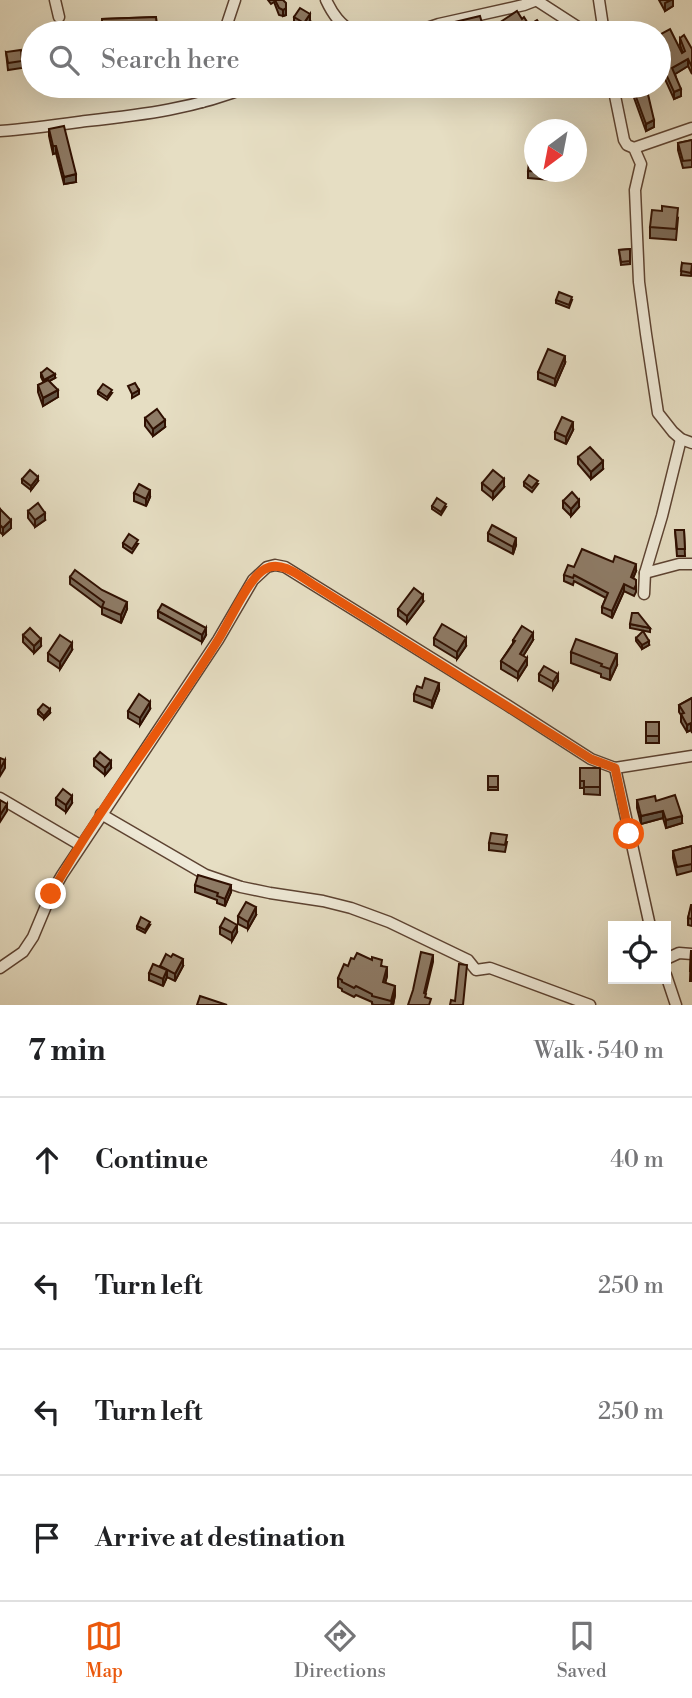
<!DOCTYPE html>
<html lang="en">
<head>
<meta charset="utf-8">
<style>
	body { margin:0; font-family:"Libre Bodoni",serif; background:#f2f2f2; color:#202124 }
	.controls { position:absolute; right:21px; bottom:21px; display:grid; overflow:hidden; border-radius:0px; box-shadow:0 7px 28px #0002 }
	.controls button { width:63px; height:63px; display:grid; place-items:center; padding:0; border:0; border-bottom:2px solid #e0e0e0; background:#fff; color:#202124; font:35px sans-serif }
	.compass { position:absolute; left:524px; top:119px; width:63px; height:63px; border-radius:50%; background:#fff; box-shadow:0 7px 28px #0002; rotate:212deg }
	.stop { position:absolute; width:21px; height:21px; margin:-16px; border:5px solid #ea580c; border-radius:50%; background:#fff }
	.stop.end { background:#ea580c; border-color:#fff; box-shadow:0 2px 7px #0008 }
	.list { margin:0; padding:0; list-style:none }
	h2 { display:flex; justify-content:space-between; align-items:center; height:91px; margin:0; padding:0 28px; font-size:30px }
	h2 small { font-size:23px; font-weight:400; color:#757577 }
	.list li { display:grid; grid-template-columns:46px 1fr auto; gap:21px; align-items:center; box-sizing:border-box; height:126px; padding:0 28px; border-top:2px solid #e0e0e0 }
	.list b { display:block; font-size:26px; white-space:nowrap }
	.list em { font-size:23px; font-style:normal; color:#757577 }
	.icon { flex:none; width:38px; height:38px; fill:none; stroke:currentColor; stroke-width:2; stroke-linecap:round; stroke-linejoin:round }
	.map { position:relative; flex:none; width:692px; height:1005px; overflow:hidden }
	.search { position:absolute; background:#fff; box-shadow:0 7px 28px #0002; left:21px; right:21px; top:21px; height:77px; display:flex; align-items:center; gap:18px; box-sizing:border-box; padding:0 24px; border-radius:38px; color:#757577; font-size:26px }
	.sheet { height:595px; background:#fff }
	nav { display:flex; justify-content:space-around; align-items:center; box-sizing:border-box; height:98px; border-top:2px solid #e0e0e0; background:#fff; font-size:19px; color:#757577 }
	nav a { display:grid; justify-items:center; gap:4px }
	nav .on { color:#ea580c }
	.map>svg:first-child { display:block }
</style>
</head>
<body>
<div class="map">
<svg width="692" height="1005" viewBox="0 0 692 1005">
	<rect width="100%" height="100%" fill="#e6dec3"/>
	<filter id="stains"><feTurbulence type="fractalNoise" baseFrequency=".00286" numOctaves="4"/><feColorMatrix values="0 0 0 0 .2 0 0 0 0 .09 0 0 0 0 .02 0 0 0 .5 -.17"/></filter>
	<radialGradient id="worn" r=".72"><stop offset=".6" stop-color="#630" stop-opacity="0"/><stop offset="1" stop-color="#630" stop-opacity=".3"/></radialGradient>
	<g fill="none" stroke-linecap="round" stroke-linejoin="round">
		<defs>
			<g id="street">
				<polyline points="55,0 59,17"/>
				<path d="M326,0c7,15 14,24 28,33"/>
				<polyline points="536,0 587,33"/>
				<polyline points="599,0 604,33"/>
				<polyline points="224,33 235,0"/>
				<polyline points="412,33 439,24 524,5 537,0"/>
				<polyline points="613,86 624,140 627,145 634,148 641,164 635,190 639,282 646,334 658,413 673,432 681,439 692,443"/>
				<polyline points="202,102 207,86"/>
				<path d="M0,131c29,-2 57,-6 86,-10 56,-6 112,-13 164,-35"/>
				<polyline points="634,148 692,128"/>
				<polyline points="645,573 679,564 692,564"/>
				<polyline points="644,594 645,573 662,516 681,439"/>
				<polyline points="615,768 650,926"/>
				<polyline points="0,798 80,845"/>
				<polyline points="101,814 206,875 241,887 270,893 323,901 351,908 389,922 468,960 476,970 490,968 590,1005"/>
				<polyline points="666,959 679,953 692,954"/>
				<polyline points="0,968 23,952 33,937 51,894 62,875 218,640 253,580 267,567 275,565 285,567 507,705 591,759 615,768 692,756"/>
				<polyline points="666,975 676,1005"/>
			</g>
		</defs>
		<use href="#street" stroke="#5d4332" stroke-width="13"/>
		<use href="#street" stroke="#efead8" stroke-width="10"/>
	</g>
	<g fill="#7a6a58" stroke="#2f0f01" stroke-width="2">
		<polygon points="268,0 283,0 286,15 283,16 279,15 274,2 271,4"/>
		<polygon points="659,0 673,0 673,6 665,11"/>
		<polygon points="156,17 157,33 102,33 102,19"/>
		<polygon points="294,17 310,21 304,30 294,24"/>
		<polygon points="522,19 529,25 546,33 502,33 499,30 499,23"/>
		<polygon points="659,35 682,53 683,53 680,45 680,38 692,49 692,74 688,66 675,74 681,96 674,99 665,79 661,80 660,77"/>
		<polygon points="6,52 22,61 22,68 8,70"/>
		<polygon points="629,86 646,86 654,127 646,131 633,95"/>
		<polygon points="49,129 76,182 64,184 56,153 53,154 49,136"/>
		<polygon points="692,140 692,167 683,168 678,150 678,143"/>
		<polygon points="528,171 552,172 551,180 528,178"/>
		<polygon points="678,218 676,240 650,238 650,227"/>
		<polygon points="630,249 630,264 621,265 619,250"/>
		<polygon points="682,263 692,272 691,276 681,275"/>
		<polygon points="556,300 572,300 569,308 556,303"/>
		<polygon points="565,363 555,386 538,379 538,372"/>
		<polygon points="41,373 55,378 49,381 58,397 43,406 38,392 38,385 44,383 41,377"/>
		<polygon points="98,391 112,393 107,400 98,394"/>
		<polygon points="145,418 165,427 153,436 145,426"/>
		<polygon points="573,430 566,444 555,439 555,432"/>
		<polygon points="578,457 603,469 591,479 578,464"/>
		<polygon points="22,479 38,481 31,490 22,483"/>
		<polygon points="524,482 538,484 532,492 524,486"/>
		<polygon points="482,483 504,487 493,499 482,490"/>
		<polygon points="134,493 150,497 146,506 134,501"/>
		<polygon points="563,501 579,507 571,516 563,508"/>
		<polygon points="432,506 446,507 441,515 432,509"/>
		<polygon points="0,509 11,528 3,535 0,532"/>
		<polygon points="28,511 45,520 35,527 28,518"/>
		<polygon points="675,530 684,530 685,556 677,556"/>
		<polygon points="488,533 516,545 513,554 488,541"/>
		<polygon points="123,543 138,544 132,553 123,547"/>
		<polygon points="574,567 636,571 633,578 636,580 636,592 634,596 624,591 612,618 602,613 602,607 606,598 574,581 573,585 564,581 564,575"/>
		<polygon points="70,577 127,609 121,623 102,614 102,608 70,584"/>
		<polygon points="423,602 407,623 398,616 398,609"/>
		<polygon points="158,611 206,635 202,642 158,618"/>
		<polygon points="630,624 650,628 650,632 630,628"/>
		<polygon points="23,635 41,646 34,653 23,642"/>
		<polygon points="434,638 466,646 457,659 434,645"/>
		<polygon points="636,638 649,645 642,649 636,641"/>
		<polygon points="513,640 533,640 523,656 527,665 518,679 501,669 501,661 513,643"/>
		<polygon points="72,650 60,669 48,661 48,653"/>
		<polygon points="571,652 617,665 610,680 601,677 601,674 571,663"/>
		<polygon points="539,674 558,681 553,689 539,681"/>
		<polygon points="422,688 439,690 432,708 414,701 414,694"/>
		<polygon points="692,698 692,733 691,730 687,732 681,722 681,715 679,712 679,705"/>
		<polygon points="150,709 140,725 128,718 128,711"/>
		<polygon points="38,710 50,713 44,719 38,714"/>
		<rect x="646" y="722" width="13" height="21"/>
		<polygon points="94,759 111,768 105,775 94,766"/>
		<polygon points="580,768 600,768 600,795 584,794 584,788 580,788"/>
		<rect x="488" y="776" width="10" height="14"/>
		<polygon points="56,798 72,803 66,812 56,805"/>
		<polygon points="637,800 656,801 682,823 666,828 663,818 641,824 637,808"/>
		<polygon points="507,842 505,852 489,850 489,843"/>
		<polygon points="692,846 692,871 677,875 673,858 673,851"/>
		<polygon points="195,885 231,892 225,906 217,903 217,900 195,892"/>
		<polygon points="692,905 692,926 688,925 688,918"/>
		<polygon points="256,915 248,929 238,924 238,916"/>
		<polygon points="150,925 145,933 137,929 137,926"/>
		<polygon points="220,927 237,932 232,941 220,934"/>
		<polygon points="691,951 692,951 692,981 690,981"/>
		<polygon points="160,966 183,966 175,981 167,977 163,986 149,980 149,973 160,967"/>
		<polygon points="348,966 382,966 387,976 385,983 395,995 393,1005 374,1005 372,1004 372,1002 356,995 354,997 342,991 342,989 338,987 338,978"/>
	</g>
	<g fill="#635647" stroke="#2f0f01" stroke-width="2">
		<polygon points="671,0 673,0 673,6 665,11 665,3"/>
		<polygon points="286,8 286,15 283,16 283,10"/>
		<polygon points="310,14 310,21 304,30 304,23"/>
		<polygon points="482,23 482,30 470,33 453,33 453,31"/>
		<polygon points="688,59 688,66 672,76 672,68"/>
		<polygon points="665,72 665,79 661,80 661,73"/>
		<polygon points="681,89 681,96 674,99 674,92"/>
		<polygon points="654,120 654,127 646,131 646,124"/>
		<polygon points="53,146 56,146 56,153 53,154"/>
		<polygon points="76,174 76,182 64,184 64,177"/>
		<polygon points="565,356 565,363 555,386 555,379"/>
		<polygon points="55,374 55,378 44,384 44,380"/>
		<polygon points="58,390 58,397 43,406 43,398"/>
		<polygon points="139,390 139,394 132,398 132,394"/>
		<polygon points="165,420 165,427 153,436 153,429"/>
		<polygon points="573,422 573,430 566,444 566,437"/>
		<polygon points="603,461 603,469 591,479 591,472"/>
		<polygon points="38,477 38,481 31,490 31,486"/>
		<polygon points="504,479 504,487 493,499 493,492"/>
		<polygon points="150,490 150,497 146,506 146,499"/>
		<polygon points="579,500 579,507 571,516 571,509"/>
		<polygon points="45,513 45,520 35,527 35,520"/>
		<polygon points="11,520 11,528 3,535 3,528"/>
		<polygon points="516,538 516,545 513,554 513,547"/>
		<polygon points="636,564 636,571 631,583 631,577"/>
		<polygon points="624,584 624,591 612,618 612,611"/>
		<polygon points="423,595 423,602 407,623 407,616"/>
		<polygon points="127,602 127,609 121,623 121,615"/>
		<polygon points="206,628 206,635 202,642 202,635"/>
		<polygon points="533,633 533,640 520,661 520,654"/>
		<polygon points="466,638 466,646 457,659 457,652"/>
		<polygon points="41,639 41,646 34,653 34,646"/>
		<polygon points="649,641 649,645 642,649 642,645"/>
		<polygon points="72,643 72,650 60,669 60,662"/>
		<polygon points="617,654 617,665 610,680 610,669"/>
		<polygon points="527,658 527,665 518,679 518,672"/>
		<polygon points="558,674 558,681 553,689 553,682"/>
		<polygon points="439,683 439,690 432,708 432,701"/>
		<polygon points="150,702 150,709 140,725 140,718"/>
		<polygon points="50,709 50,713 44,719 44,716"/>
		<polygon points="691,723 691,730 687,732 687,725"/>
		<polygon points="5,760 5,768 0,776 0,769"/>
		<polygon points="111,761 111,768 105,775 105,768"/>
		<polygon points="72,796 72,803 66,812 66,805"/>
		<polygon points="7,804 7,811 0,822 0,815"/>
		<polygon points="663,811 663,818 641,824 641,816"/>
		<polygon points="682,816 682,823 666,828 666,820"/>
		<polygon points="231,885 231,892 225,906 225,899"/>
		<polygon points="256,907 256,915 248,929 248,922"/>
		<polygon points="237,925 237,932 232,941 232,933"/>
		<polygon points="433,955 433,962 424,1000 424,993"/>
		<polygon points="183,959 183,966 175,981 175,974"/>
		<polygon points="387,967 387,976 383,991 383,982"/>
		<polygon points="167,970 167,977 163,986 163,979"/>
		<polygon points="395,986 395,995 393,1005 391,1005"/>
	</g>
	<g fill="#8e7b66" stroke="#2f0f01" stroke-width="2">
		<polygon points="275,0 283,0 286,3 286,8 283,10 279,8"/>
		<polygon points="300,8 310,14 304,23 294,17"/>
		<polygon points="517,11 522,19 524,17 529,25 537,20 546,33 506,33 499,23"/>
		<polygon points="480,16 482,23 453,31 454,33 441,33 438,26"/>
		<polygon points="156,17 157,27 134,29 135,33 126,33 126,28 102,29 102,19"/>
		<polygon points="670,29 682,53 685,51 680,38 684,35 692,49 692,67 688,59 672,68 681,89 674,92 665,72 661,73 660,69 659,70 659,35"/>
		<polygon points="21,50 22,61 8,63 6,52"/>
		<polygon points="632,86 646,86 654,120 646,124"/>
		<polygon points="64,126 76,174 64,177 56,146 53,146 49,129"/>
		<polygon points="692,140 692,160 683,161 678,143"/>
		<polygon points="529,161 535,162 535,171 528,171"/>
		<polygon points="662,206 678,208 676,229 650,227 652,210 662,211"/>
		<polygon points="630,249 630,261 621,262 619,250"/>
		<polygon points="682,263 692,264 691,273 681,271"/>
		<polygon points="559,292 572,297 569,305 556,300"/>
		<polygon points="548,349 565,356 555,379 538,372"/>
		<polygon points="47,368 55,374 44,380 41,373"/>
		<polygon points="48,380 58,390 43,398 38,385"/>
		<polygon points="135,383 139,390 132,394 128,386"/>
		<polygon points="103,384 112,390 107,397 98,391"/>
		<polygon points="157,409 165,420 153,429 145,418"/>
		<polygon points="562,417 573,422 566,437 555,432"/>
		<polygon points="590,447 603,461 591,472 578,457"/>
		<polygon points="30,470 38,477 31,486 22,479"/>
		<polygon points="493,470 504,479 493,492 482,483"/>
		<polygon points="529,475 538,481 532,488 524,482"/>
		<polygon points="139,484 150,490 146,499 134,493"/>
		<polygon points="572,492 579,500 571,509 563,501"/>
		<polygon points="437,498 446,504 441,512 432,506"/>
		<polygon points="38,503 45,513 35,520 28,511"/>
		<polygon points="0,509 11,520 3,528 0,525"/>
		<polygon points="492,525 516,538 513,547 488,533"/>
		<polygon points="675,530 684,530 685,549 677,549"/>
		<polygon points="129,534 138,540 132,549 123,543"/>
		<polygon points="582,549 613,562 615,556 636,564 631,577 636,580 636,585 634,589 624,584 612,611 602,607 608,593 574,575 573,578 564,575 568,565 574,567"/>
		<polygon points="75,570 102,590 127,602 121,615 102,607 104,602 70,577"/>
		<polygon points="414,588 423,595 407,616 398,609"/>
		<polygon points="162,604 206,628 202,635 158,611"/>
		<polygon points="632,613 638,613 650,628 630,624"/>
		<polygon points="442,624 466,638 457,652 434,638"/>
		<polygon points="522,626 533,633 520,654 527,658 518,672 501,661 515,641 513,640"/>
		<polygon points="30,628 41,639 34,646 23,635"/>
		<polygon points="643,631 649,641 642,645 636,638"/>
		<polygon points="60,635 72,643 60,662 48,653"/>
		<polygon points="576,639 617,654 610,669 601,666 602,664 571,652"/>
		<polygon points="544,666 558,674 553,682 539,674"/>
		<polygon points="425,678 439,683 432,701 414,694 417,686 422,688"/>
		<polygon points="139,694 150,702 140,718 128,711"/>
		<polygon points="692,698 692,725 691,723 687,725 681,714 684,713 679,705"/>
		<polygon points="43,704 50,709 44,716 38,710"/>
		<rect x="646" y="722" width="13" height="14"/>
		<polygon points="100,752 111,761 105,768 94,759"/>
		<polygon points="0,758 5,760 0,769"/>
		<polygon points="580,768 600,768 600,787 584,787 584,781 580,781"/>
		<rect x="488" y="776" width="10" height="11"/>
		<polygon points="63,789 72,796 66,805 56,798"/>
		<polygon points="675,795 682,816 666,820 663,811 641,816 637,800 655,796 656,801"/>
		<polygon points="0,800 7,804 0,815"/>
		<polygon points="491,833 507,835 505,845 489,843"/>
		<polygon points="692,846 692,864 677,867 673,851"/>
		<polygon points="198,875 231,885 225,899 217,896 218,893 195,885"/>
		<polygon points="246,902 256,907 248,922 238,916"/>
		<polygon points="691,905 692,905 692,919 688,918"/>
		<polygon points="141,917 150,922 145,930 137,926"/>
		<polygon points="225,918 237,925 232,933 220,927"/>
		<polygon points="691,951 692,951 692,971 690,971"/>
		<polygon points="421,952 433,955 424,993 426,994 425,997 431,999 429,1005 408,1005 413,990"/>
		<polygon points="357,953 372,960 372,957 382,960 381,966 387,967 383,982 395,986 391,1001 372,996 372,994 356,986 354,988 342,982 342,980 338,978 344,964 348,966 351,958 354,959"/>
		<polygon points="166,954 171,957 173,954 183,959 175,974 160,966"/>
		<polygon points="153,964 167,970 163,979 149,973"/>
		<polygon points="459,964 467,965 463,1005 450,1005 451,1000 455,1001"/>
		<polygon points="200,996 227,1005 197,1005"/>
	</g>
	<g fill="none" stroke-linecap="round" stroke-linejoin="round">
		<path stroke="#ea580c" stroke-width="9" d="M51,894c49,-89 114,-168 167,-254 11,-17 30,-62 47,-71 17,-10 37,9 52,18l274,172 24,9 14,66"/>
	</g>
	<rect width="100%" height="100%" filter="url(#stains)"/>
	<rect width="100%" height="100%" fill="url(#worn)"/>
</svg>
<div class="controls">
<button><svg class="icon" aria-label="locate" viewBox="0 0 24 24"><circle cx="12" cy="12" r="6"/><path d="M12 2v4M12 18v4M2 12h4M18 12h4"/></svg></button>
</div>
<svg class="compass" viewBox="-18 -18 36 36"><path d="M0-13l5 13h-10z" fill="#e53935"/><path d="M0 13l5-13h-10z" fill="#757577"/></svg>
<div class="stop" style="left:629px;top:834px"></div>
<div class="stop end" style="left:51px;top:894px"></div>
<div class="search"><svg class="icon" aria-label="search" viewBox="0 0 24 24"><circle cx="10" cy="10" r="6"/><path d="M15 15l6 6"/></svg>Search here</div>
</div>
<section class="sheet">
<h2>7 min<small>Walk · 540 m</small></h2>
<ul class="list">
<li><svg class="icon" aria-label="ahead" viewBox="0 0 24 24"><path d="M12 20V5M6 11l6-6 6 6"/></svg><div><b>Continue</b></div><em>40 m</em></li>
<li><svg class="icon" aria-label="left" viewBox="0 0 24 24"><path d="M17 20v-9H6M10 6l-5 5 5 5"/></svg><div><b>Turn left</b></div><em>250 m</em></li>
<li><svg class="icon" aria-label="left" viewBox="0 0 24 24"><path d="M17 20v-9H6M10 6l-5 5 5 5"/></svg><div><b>Turn left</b></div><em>250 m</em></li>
<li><svg class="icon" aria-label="arrive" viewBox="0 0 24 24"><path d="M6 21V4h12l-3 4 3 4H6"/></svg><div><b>Arrive at destination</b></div></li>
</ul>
</section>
<nav>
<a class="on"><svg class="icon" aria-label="map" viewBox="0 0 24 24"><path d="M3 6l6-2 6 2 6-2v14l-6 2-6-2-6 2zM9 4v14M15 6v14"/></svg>Map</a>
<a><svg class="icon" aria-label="directions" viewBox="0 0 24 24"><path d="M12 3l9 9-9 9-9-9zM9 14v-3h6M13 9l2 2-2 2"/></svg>Directions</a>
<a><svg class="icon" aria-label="saved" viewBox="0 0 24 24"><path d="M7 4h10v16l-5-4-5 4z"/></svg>Saved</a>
</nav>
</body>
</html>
